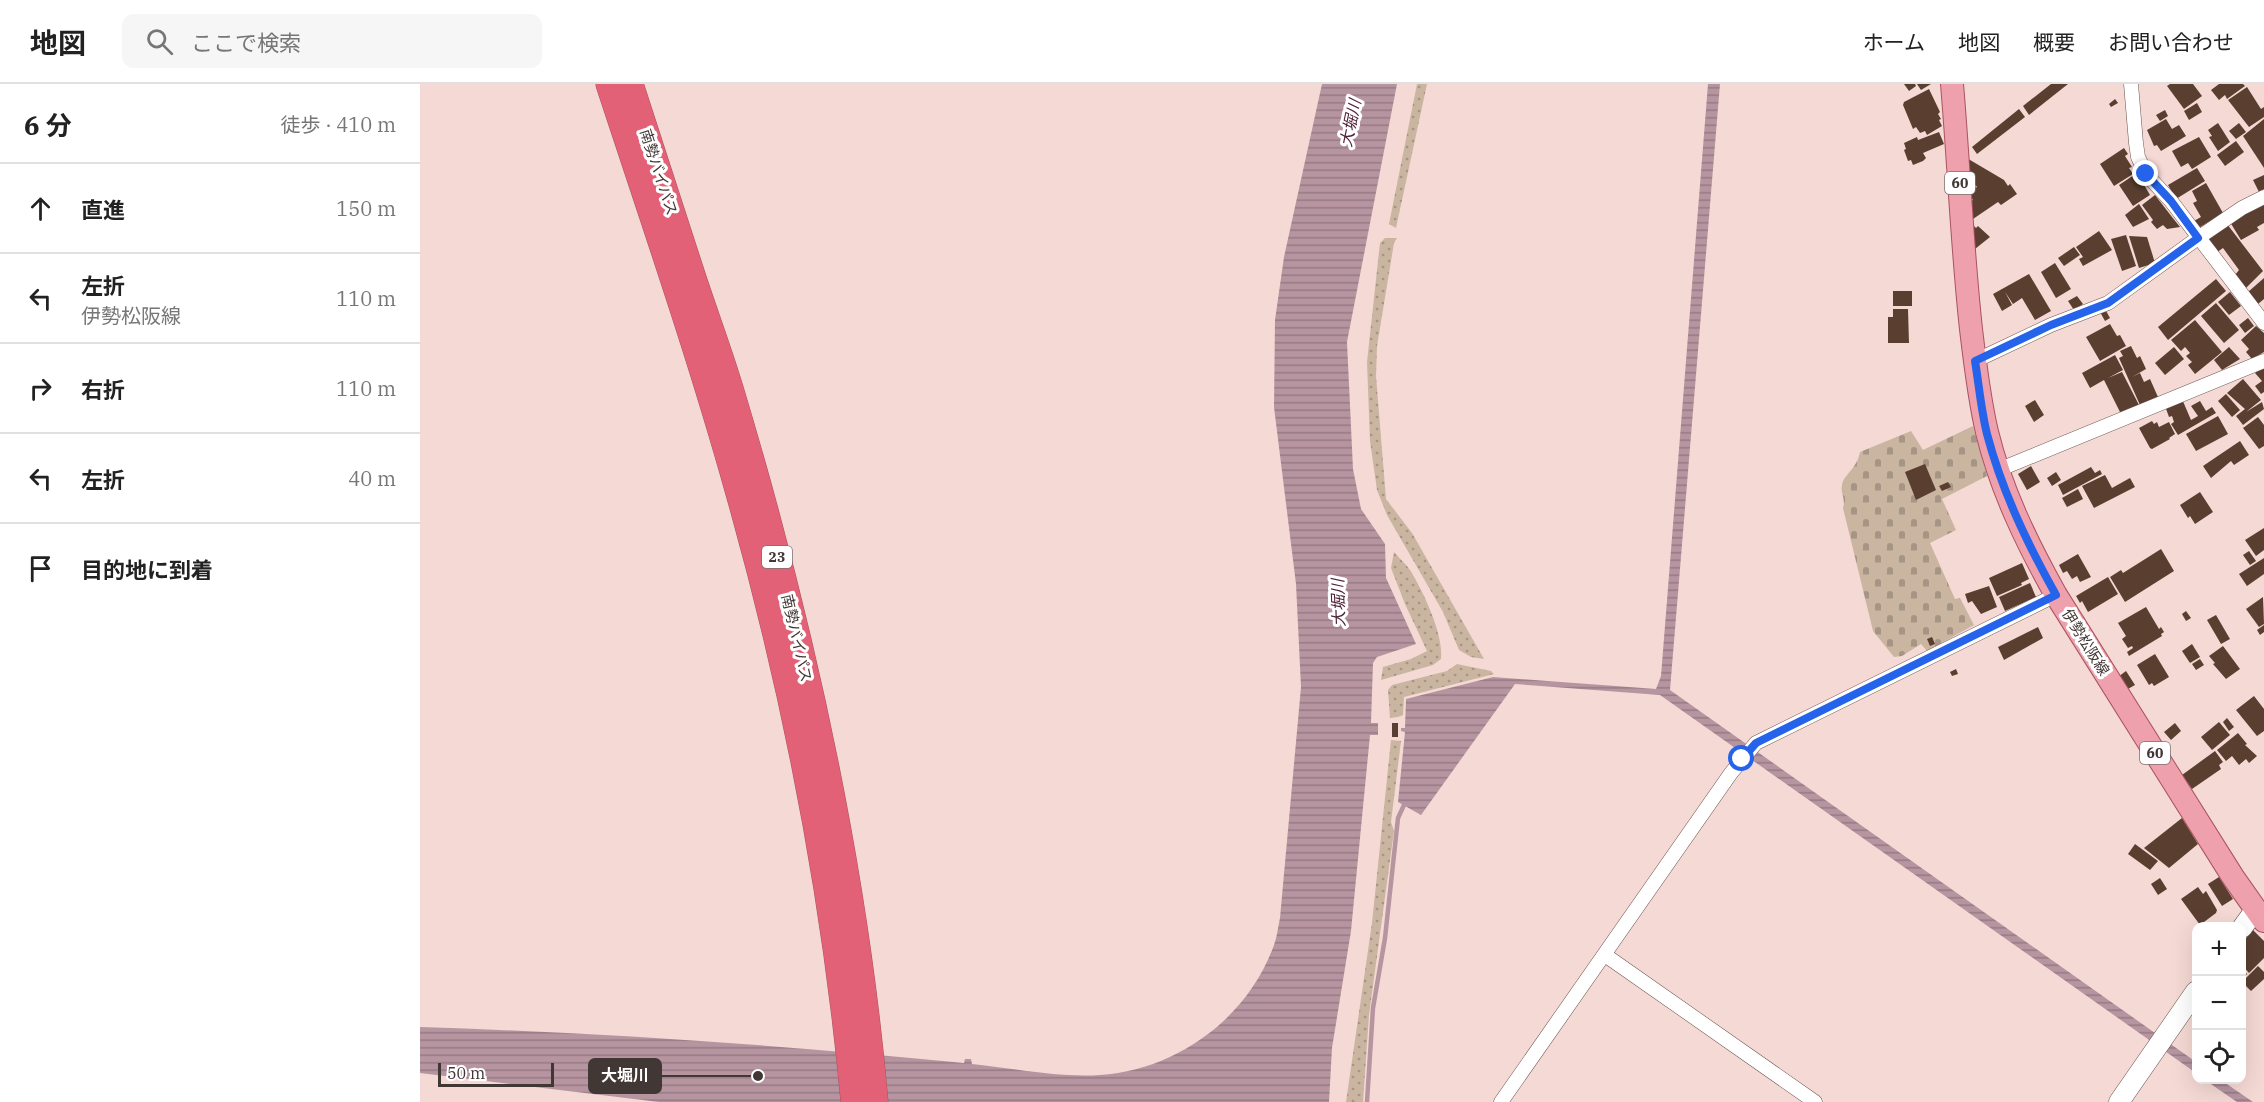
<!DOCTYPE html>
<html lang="ja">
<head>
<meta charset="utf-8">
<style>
	body { margin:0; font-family:"IBM Plex Serif","Noto Sans JP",serif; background:#f6f6f6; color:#222 }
	.controls { position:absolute; right:18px; bottom:18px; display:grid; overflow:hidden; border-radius:12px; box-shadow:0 6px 24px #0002 }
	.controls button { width:54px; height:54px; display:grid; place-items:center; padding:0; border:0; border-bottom:2px solid #e0e0e0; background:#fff; color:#222; font:30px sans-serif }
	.scale { position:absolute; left:18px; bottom:15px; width:116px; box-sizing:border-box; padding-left:6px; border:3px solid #413735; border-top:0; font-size:16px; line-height:21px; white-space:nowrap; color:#413735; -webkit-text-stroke:4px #fff; paint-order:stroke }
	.stop { position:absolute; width:18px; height:18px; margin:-14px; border:4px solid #2563eb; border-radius:50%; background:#fff }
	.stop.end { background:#2563eb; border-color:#fff; box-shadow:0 2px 6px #0008 }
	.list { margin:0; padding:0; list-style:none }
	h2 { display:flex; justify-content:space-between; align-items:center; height:78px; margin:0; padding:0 24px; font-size:26px }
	h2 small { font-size:20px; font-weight:400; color:#767676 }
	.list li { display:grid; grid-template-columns:39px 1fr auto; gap:18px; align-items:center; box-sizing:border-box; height:90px; padding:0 24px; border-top:2px solid #e0e0e0 }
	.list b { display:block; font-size:22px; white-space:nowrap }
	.list p { margin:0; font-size:20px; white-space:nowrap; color:#767676 }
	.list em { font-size:20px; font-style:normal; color:#767676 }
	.icon { flex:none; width:33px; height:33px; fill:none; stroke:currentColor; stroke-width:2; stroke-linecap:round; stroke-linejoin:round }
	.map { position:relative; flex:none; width:1844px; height:1018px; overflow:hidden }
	header { display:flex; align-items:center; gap:36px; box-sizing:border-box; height:84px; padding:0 30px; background:#fff; border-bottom:2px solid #e0e0e0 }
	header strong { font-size:28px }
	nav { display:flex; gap:33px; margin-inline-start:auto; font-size:21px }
	.search { width:420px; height:54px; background:#f6f6f6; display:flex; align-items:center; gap:15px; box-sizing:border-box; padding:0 21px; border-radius:12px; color:#767676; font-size:22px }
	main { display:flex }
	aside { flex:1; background:#fff }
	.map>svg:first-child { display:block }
</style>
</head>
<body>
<header>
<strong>地図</strong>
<div class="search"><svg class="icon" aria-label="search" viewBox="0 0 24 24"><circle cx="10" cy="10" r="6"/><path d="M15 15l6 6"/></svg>ここで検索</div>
<nav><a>ホーム</a><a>地図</a><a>概要</a><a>お問い合わせ</a></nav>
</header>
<main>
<aside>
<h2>6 分<small>徒歩 · 410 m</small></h2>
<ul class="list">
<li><svg class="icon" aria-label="ahead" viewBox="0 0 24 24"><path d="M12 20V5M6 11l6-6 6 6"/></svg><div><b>直進</b></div><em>150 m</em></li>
<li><svg class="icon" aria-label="left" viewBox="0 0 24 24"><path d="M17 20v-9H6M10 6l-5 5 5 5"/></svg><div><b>左折</b><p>伊勢松阪線</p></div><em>110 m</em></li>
<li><svg class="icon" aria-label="right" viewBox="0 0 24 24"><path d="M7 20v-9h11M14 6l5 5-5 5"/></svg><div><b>右折</b></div><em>110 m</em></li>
<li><svg class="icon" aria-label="left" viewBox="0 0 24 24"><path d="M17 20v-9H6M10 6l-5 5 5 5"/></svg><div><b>左折</b></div><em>40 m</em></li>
<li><svg class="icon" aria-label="arrive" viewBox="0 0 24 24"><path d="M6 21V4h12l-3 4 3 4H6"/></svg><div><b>目的地に到着</b></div></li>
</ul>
</aside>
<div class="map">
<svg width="1844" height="1018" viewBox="0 0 1844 1018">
	<defs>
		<pattern id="grass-dots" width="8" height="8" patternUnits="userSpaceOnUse" patternTransform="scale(1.5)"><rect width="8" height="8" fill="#cab5a1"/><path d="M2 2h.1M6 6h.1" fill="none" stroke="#a69484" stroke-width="1.8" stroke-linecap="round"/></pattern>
		<pattern id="cemetery-stones" width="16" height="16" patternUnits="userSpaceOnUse" patternTransform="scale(1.5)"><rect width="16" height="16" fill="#cab5a1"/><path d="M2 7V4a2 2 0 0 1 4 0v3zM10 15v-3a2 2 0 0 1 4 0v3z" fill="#a69484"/></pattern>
		<pattern id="water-rules" width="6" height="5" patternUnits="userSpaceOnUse" patternTransform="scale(1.5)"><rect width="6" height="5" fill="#b695a1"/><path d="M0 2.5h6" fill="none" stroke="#967a84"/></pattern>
	</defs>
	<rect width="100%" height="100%" fill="#f5d9d4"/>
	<g fill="url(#grass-dots)">
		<polygon points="997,0 1007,0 976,144 969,140"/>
		<polygon points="965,154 977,154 974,159 957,262 956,292 966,415 992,449 1064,575 1051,573 1039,566 1023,528 967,431 957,406 950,357 947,278 960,159"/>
		<path d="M974,468c5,6 12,12 16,18 13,21 34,65 31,89l-8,6 -52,15 2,-13 28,-8 16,-8 -22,-47 -14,-36z"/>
		<polygon points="1037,580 1071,587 1074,590 984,613 983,631 978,633 970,634 968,606 972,601 1027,587"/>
		<polygon points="971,656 981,657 971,738 974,747 949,931 943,1018 926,1018 952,839"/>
	</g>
	<path fill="url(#cemetery-stones)" d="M1553,342l14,50 -45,23 14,31 -26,13 25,56 5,-1 14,27 -47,26 -6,-7 -19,12 -8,1 -21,-26 -30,-123c3,-10 -3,-15 -1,-23 2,-11 15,-16 18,-33l51,-21 12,19z"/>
	<g fill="url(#water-rules)">
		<path d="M902,0h75l-50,258 6,127 8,40 24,35 1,34 30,66 -39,13 -4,6 -2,60h7v12h-8l-19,196 -19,117 -3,54h-670l-239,-29v-46c182,6 363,18 544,36l1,-4h6l1,5c39,4 89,14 128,11 77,-5 148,-57 174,-130 3,-8 4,-18 6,-27l21,-231 -5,-103 -22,-177 1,-87 9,-63z"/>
		<polygon points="1288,0 1300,0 1250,606 1776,978 1776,989 1240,611 1095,600 1001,731 978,718 985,648 981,647 981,644 985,644 986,615 1073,593 1236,605 1241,592"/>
		<polygon points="1785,996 1801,996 1833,1018 1817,1018"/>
	</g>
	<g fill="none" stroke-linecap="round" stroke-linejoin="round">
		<polyline stroke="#b695a1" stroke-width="4.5" points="947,1018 953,924 965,854 978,734 984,721"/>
	</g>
	<g fill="#5a3f31">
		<polygon points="1484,0 1495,0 1496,2 1489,7"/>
		<polygon points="1497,0 1511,0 1501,6"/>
		<polygon points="1631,0 1648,0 1609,31 1603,22"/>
		<polygon points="1750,0 1773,0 1782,12 1764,25 1747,2"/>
		<polygon points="1799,0 1823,0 1825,2 1807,15 1805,11 1799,16 1791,6"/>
		<polygon points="1827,3 1841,25 1844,23 1844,33 1829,43 1808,16"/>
		<polygon points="1509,5 1520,28 1518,30 1521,35 1519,36 1522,42 1507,51 1505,47 1500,49 1496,43 1493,45 1483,21 1484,18"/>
		<polygon points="1695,15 1698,19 1691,23 1689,20"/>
		<polygon points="1777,19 1782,28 1769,36 1764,27"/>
		<polygon points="1599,25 1605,33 1557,70 1552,63"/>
		<polygon points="1745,26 1748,32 1740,37 1736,31"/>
		<polygon points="1746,35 1752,45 1759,41 1766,52 1741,67 1737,61 1734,62 1727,46"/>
		<polygon points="1844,35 1844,84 1823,52"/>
		<polygon points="1798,39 1810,58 1798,67 1789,53 1792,52 1788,46"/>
		<polygon points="1819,39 1826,48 1816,55 1809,47"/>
		<polygon points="1519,48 1524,60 1503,69 1506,74 1503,77 1493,81 1491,76 1488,77 1484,66 1486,65 1484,59 1497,53 1498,56"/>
		<polygon points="1779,53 1791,73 1772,85 1768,79 1761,83 1752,67"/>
		<polygon points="1816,57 1824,68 1805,82 1797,71"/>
		<polygon points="1704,64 1708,70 1705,72 1712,83 1709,84 1713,90 1694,102 1680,80"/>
		<polygon points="1545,73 1584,96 1588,102 1590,100 1597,110 1581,121 1578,118 1553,135 1550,130 1549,118 1553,116 1548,109 1557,103 1546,88"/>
		<polygon points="1777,84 1785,97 1756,115 1748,101"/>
		<polygon points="1717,89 1730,111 1713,122 1699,101"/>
		<polygon points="1844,91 1844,105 1839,108 1833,96"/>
		<polygon points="1786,99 1803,129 1777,145 1772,138 1781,133 1773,119 1777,117 1772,107"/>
		<polygon points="1735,111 1752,133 1760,143 1747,145 1743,141 1737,145 1731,138 1733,136 1722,121"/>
		<polygon points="1844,118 1844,139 1837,143 1839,146 1821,156 1810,138"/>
		<polygon points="1719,120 1729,135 1713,143 1705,131"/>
		<polygon points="1807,140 1843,187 1826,204 1817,194 1815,191 1819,186 1803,164 1796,169 1785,153"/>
		<polygon points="1554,142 1556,144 1558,142 1570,153 1555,165 1551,145"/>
		<polygon points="1679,147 1692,166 1663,182 1659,175 1663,173 1656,163"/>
		<polygon points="1706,151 1716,182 1702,187 1691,155"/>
		<polygon points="1709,152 1727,153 1735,179 1719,184"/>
		<polygon points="1654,163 1660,171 1644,182 1638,174"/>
		<polygon points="1635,179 1651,205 1636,214 1621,188"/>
		<polygon points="1609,190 1631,227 1615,236 1602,214 1593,220 1585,208 1592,221 1582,227 1573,210"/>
		<polygon points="1844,194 1844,215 1838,220 1828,208"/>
		<polygon points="1796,195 1806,207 1748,256 1738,243"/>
		<rect x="1473" y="207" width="19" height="15"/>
		<polygon points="1810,208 1821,222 1809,231 1798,218"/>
		<polygon points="1657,212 1663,220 1654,226 1648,217"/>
		<polygon points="1796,219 1819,246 1804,259 1781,232"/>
		<polygon points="1473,225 1488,225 1489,259 1468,259 1468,233 1473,233"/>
		<polygon points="1685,225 1690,234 1685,237 1680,228"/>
		<polygon points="1828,234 1834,242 1825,249 1819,241"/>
		<polygon points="1775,236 1802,268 1775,290 1768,281 1772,278 1766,272 1770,269 1765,263 1761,267 1751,256"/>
		<polygon points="1690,240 1697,252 1700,251 1706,262 1680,277 1666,253"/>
		<polygon points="1836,242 1844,249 1844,268 1832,275 1826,268 1829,265 1821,256"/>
		<polygon points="1711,262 1717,274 1720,272 1726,285 1712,293 1720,289 1724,298 1730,295 1738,313 1720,321 1699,274 1703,272 1700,267"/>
		<polygon points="1754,263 1764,275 1745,291 1735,279"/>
		<polygon points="1809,263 1820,275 1802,286 1794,276"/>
		<polygon points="1695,271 1703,286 1688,294 1702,288 1719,321 1701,330 1684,296 1670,304 1662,289"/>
		<polygon points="1844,282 1844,308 1841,310 1835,302 1842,297 1835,289"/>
		<polygon points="1823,295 1841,316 1826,328 1842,318 1844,325 1823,341 1816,332 1825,325 1807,309"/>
		<polygon points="1806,310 1820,326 1812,333 1798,317"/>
		<polygon points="1762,315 1771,336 1778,332 1771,322 1780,317 1786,327 1792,323 1796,329 1758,351 1751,340 1754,338 1752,332 1749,333 1745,322"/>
		<polygon points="1615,316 1624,331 1614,338 1605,322"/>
		<polygon points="1798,332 1808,350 1776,367 1766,350"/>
		<polygon points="1838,333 1844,341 1844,362 1839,365 1823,344"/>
		<polygon points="1732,337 1734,340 1737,338 1739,343 1749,338 1755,350 1749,354 1750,355 1732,365 1730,364 1719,344"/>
		<polygon points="1820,357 1829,371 1814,381 1811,377 1791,394 1783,382"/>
		<polygon points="1505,380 1516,406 1496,416 1485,388"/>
		<polygon points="1611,382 1620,398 1607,406 1598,390"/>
		<polygon points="1671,383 1675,389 1680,386 1682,390 1643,411 1638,401"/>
		<polygon points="1636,388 1641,396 1632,402 1627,394"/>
		<polygon points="1685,391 1692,404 1710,394 1715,403 1674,424 1662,402"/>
		<polygon points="1528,398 1531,403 1522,407 1519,402"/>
		<polygon points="1658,405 1663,415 1647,423 1642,414"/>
		<polygon points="1780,408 1793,428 1775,440 1770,432 1768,434 1760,421"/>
		<polygon points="1844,444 1844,466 1836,472 1825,456"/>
		<polygon points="1741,465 1754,487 1705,518 1690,493 1701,486 1703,489"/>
		<polygon points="1829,467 1836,477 1830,481 1823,471"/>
		<polygon points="1658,470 1671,493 1660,498 1657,492 1652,495 1647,487 1643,489 1639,481"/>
		<polygon points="1844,474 1844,490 1827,502 1819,490"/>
		<polygon points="1602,479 1609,495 1601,499 1602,501 1577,512 1569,494"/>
		<polygon points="1688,493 1698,510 1668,528 1662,517 1660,519 1656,512"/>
		<polygon points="1610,499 1616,513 1585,527 1579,513"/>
		<polygon points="1569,502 1577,523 1561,530 1552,517 1548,519 1545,510"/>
		<polygon points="1843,513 1844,540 1839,543 1826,525"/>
		<polygon points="1726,523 1739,545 1741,543 1744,548 1741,550 1742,552 1709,572 1707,568 1713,564 1712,562 1708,564 1702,555 1706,552 1698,539"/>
		<polygon points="1766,527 1771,534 1766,537 1762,530"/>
		<polygon points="1796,531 1810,555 1801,560 1787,536"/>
		<polygon points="1844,541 1844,548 1840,551 1837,546"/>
		<polygon points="1618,543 1623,554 1584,576 1578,563"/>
		<polygon points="1512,553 1515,560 1510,562 1507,555"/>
		<polygon points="1772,560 1780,573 1770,579 1762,567"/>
		<polygon points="1803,562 1820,585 1806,595 1793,580 1795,579 1789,572"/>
		<polygon points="1735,570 1749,593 1734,602 1732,599 1729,601 1717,581"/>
		<polygon points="1780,575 1784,581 1776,586 1772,580"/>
		<polygon points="1536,585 1538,590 1532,592 1530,588"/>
		<polygon points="1706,587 1715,601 1706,606 1698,593"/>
		<polygon points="1834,612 1844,625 1844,647 1837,652 1816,626"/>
		<polygon points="1807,634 1814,643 1809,647 1803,638"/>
		<polygon points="1799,638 1810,651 1792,666 1781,653"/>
		<rect x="972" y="639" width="6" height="14"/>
		<polygon points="1755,639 1761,647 1751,656 1744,648"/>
		<polygon points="1818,649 1827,660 1825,661 1837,672 1829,679 1826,675 1819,681 1812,672 1806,677 1797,666"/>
		<polygon points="1795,667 1803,678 1799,681 1801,685 1772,705 1762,691"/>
		<polygon points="1762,734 1778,760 1749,784 1724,764"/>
		<polygon points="1715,760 1738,777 1730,786 1708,770"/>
		<polygon points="1799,793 1813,815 1802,822 1788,800"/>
		<polygon points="1740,794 1747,805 1738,811 1731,800"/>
		<polygon points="1778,803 1783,810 1786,807 1797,826 1796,829 1780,841 1761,815"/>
		<polygon points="1833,846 1844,857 1844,874 1829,889 1822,881 1826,875 1822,867 1822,859"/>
		<polygon points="1838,882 1844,888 1844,895 1831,907 1822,898"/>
		<polygon points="1822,884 1827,890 1822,895"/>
	</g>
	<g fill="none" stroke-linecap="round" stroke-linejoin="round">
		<defs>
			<g id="street">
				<polyline points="1711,0 1716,59 1718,73 1726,90 1751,117 1844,239"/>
				<polyline points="1555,277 1631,241 1688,219 1778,154 1822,124 1844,113"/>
				<polyline points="1578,386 1844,277"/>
				<polyline points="1185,871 1395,1018"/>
				<polyline points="1081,1018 1311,689 1336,659 1636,511"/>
			</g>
			<g id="secondary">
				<polyline points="1822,844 1835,826"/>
				<polyline points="1699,1018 1776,907"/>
			</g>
			<path id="primary" d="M1532,0c7,82 10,163 19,245 4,34 8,69 16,103 14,58 40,111 69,163l177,282 31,44"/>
			<g id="highway">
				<path d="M189,0c44,134 90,267 128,402 57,200 98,409 117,616"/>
				<path d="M210,0c21,64 41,127 62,191 13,40 28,79 40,120 69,230 122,467 143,707"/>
			</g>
		</defs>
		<use href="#street" stroke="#6c5551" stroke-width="15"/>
		<use href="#secondary" stroke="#6c5551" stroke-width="21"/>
		<use href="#primary" stroke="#aa525f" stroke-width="24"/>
		<use href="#highway" stroke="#aa525f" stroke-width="27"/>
		<use href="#street" stroke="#fff" stroke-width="14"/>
		<use href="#secondary" stroke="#fff" stroke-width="20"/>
		<use href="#primary" stroke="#eea0ad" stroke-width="22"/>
		<use href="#highway" stroke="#e36176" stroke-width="26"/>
	</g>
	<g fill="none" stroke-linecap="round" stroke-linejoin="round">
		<path stroke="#2563eb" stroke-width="8" d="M1322,675l14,-16 300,-148c-29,-52 -54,-104 -69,-161 -6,-24 -8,-49 -12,-73l76,-36 57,-22 90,-65 -27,-37 -25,-27"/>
	</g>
	<g text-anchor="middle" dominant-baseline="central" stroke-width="6" stroke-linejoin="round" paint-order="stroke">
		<g fill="#fff" stroke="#7a7372" stroke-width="1.5">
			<rect x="1525" y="88" width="30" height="22" rx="4.5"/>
			<rect x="342" y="462" width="30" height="22" rx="4.5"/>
			<rect x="1720" y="658" width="30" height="22" rx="4.5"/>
		</g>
		<g font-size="14" font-weight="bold" fill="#413735">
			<text x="1540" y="99">60</text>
			<text x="357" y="473">23</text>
			<text x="1735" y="669">60</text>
		</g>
		<g font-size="15" fill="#413735" stroke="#fff">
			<text transform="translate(239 88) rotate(72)">南勢バイパス</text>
			<text transform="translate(377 554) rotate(77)">南勢バイパス</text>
			<text transform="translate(1666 558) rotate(58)">伊勢松阪線</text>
		</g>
		<g font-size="16" font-style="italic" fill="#532439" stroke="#fff">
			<text transform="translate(930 39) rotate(-78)">大堀川</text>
			<text transform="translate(918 519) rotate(-92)">大堀川</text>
		</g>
	</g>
	<path fill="none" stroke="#413735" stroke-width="2" d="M338 992L241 992"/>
	<circle fill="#413735" stroke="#fff" stroke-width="2" cx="338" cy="992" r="6"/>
	<rect fill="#413735" stroke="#413735" stroke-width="2" x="169" y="975" width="72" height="34" rx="6"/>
	<g font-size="16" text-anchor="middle" font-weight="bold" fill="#fff">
		<text x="205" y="997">大堀川</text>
	</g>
</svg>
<div class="controls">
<button>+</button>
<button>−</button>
<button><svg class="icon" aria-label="locate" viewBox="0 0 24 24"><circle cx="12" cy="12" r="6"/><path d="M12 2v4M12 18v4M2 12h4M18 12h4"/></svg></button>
</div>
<div class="scale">50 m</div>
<div class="stop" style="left:1322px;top:675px"></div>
<div class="stop end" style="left:1726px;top:90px"></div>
</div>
</main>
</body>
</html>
